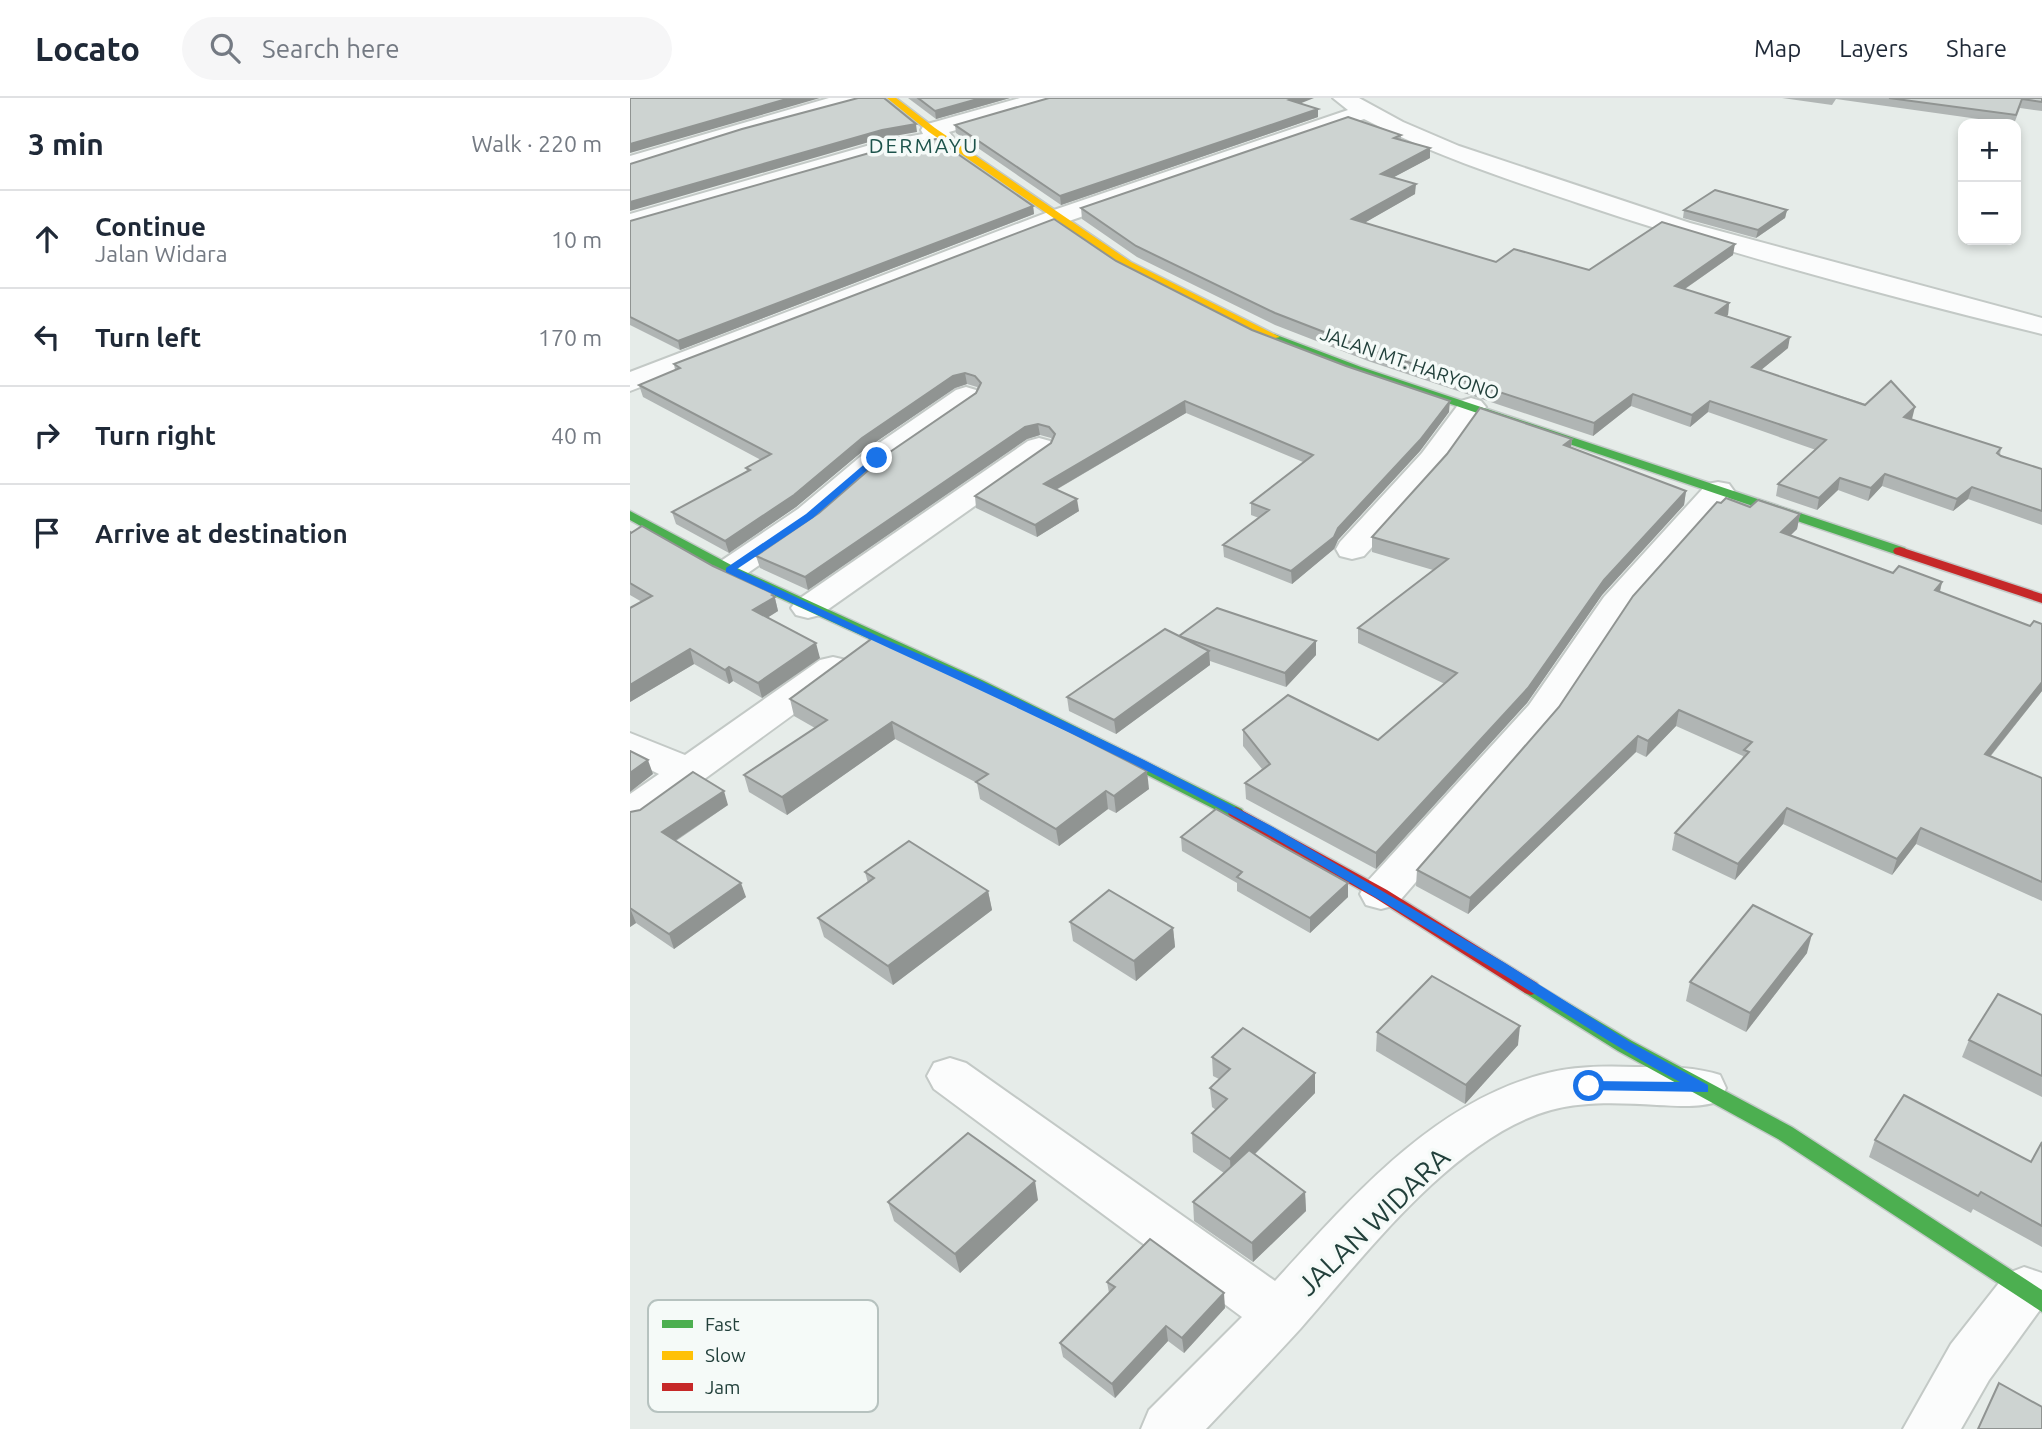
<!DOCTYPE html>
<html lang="en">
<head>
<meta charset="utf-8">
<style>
	body { margin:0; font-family:Ubuntu,sans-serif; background:#f6f6f7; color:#1f2937 }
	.controls { position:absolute; right:21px; top:21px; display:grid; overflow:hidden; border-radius:14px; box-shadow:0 4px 10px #0003 }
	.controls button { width:63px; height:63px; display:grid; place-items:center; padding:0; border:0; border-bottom:2px solid #e0e1e3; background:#fff; color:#1f2937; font:35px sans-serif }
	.stop { position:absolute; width:21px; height:21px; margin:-16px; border:5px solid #1a73e8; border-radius:50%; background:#fff }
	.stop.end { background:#1a73e8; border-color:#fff; box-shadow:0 2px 7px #0008 }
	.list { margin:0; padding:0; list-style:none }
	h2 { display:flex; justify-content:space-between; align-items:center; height:91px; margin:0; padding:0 28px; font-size:30px }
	h2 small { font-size:23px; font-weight:400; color:#747a83 }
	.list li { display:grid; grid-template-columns:46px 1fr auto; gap:21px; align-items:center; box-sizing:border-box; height:98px; padding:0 28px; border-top:2px solid #e0e1e3 }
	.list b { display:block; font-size:26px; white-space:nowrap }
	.list p { margin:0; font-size:23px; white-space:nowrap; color:#747a83 }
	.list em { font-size:23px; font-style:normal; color:#747a83 }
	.icon { flex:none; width:38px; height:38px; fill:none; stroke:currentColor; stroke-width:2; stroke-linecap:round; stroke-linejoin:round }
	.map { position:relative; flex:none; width:1412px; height:1331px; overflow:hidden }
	header { display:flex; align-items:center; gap:42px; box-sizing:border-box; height:98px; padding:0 35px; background:#fff; border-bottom:2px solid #e0e1e3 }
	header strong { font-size:33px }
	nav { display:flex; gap:38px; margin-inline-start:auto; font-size:24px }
	.search { width:490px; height:63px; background:#f6f6f7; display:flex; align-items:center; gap:18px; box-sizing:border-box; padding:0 24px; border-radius:38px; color:#747a83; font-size:26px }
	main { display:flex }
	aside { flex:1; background:#fff }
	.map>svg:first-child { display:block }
</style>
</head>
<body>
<header>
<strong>Locato</strong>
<div class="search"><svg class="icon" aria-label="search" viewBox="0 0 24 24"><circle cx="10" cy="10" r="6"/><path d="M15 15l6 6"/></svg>Search here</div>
<nav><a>Map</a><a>Layers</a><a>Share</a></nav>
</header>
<main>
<aside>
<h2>3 min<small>Walk · 220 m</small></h2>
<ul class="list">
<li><svg class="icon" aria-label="ahead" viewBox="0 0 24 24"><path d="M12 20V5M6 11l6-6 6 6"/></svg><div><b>Continue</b><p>Jalan Widara</p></div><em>10 m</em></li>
<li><svg class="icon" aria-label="left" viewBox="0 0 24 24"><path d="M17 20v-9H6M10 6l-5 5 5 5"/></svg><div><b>Turn left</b></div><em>170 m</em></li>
<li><svg class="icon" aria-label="right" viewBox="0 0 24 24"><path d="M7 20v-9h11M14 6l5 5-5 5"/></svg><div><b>Turn right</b></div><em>40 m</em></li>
<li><svg class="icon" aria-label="arrive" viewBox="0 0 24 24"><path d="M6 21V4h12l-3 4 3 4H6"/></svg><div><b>Arrive at destination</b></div></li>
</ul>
</aside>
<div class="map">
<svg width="1412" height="1331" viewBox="0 0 1412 1331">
	<rect width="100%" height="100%" fill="#e6ece9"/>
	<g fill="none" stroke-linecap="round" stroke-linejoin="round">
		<defs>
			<g id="street">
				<polygon points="199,0 234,0 231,5 113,37 0,72 0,58"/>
				<polygon points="390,0 424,0 421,5 319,34 323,39 320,44 265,54 0,131 0,116 254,43 293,36 291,32 294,27"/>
				<path d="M703,0h26l44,24 56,24 231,77 352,95v16c-155,-38 -309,-79 -461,-130 -74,-25 -148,-49 -217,-85l-295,102 -439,170v-19l421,-161 297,-101z"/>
				<polygon points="336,289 346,292 351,298 346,304 258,366 190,425 112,479 100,482 88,479 83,472 88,465 168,411 236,354 326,292"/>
				<polygon points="841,300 851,303 856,309 814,369 734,458 722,461 710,458 706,451 710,444 792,355 831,303"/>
				<polygon points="409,340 420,343 424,349 420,355 190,517 178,520 166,517 161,510 166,503 398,343"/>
				<polygon points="1088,384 1099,386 1104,393 999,512 925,623 766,807 751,811 736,807 730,796 736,785 899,607 974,499 1077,386"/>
				<polygon points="203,559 216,562 221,570 216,578 14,725 0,728 0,696 29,676 0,662 0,635 55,657 190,562"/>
				<path d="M320,960l16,5 309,218c75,-81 154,-175 265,-206 31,-9 64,-9 95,-8 28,0 58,-1 85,8l6,13 -6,13c-21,7 -41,5 -63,4 -35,-2 -73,-4 -106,5 -97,27 -186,145 -250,218 -31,34 -63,67 -95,101h-65l8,-19 93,-93 -308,-228 -7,-13 7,-13z"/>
				<polygon points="1394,1169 1412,1175 1412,1209 1359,1282 1331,1331 1273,1331 1321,1246 1376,1176"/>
			</g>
			<g id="fast">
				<polygon points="644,236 731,269 1275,450 1277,453 1270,457 1265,456 723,273 640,241 640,237"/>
				<polygon points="0,413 105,469 352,582 612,711 614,715 606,721 600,719 342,588 95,475 0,422"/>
				<polygon points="901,883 1002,943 1162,1029 1412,1192 1412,1214 1148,1041 988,953 895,895 892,890 895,885"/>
			</g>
			<polygon id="slow" points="257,0 266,0 305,30 501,164 650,239 640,241 493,168 299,34"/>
			<g id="jam">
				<polygon points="1270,449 1412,496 1412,505 1265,456 1263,453 1265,450"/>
				<polygon points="606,709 757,792 907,885 910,890 907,895 901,897 895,895 745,800 600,719 598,715 600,711"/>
			</g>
		</defs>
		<use href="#street" stroke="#c3c9c6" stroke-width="4"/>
		<use href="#fast" stroke="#c2c9c7" stroke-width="3"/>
		<use href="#slow" stroke="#c2c9c7" stroke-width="3"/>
		<use href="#jam" stroke="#c2c9c7" stroke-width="3"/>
		<use href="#street" fill="#fbfcfc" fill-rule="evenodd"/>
		<use href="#fast" fill="#4caf50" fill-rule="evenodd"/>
		<use href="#slow" fill="#ffc107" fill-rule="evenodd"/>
		<use href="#jam" fill="#c62828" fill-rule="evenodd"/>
	</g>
	<g fill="#b0b5b4">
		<polygon points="278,0 380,0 306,21"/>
		<polygon points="1152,0 1412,0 1412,13 1390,10 1384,26 1206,1 1202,7"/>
		<polygon points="670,6 688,11 688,19 431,107 326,35 325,27"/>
		<polygon points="771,37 771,42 800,60 764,79 785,96 734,125 866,164 959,172 1103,157 1055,191 1099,205 1098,217 1096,218 1158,250 1131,272 1371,350 1370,357 1412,371 1412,427 1338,401 1323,413 1252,388 1238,403 1208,392 1187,412 1146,398 1148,386 1186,352 1078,314 1060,329 1001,308 963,338 738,263 645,227 507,159 452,121 451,110"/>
		<polygon points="403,108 404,116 50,252 0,227 0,123"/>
		<polygon points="1054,112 1157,112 1155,120 1126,140 1053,120"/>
		<polygon points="486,163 622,232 819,314 790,353 708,442 704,451 662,486 594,459 593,447 629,420 621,417 621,405 673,364 556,315 426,392 449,413 407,439 346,410 345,398 421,345 422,342 421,340 410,337 397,341 178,492 130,470 126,458 189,415 346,295 348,291 347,289 337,286 325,290 234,352 166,409 99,455 46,426 42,414 117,373 116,370 131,362 13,299 9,287 45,272 44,266"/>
		<polygon points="942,341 941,349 1056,393 1054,407 972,497 897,605 746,771 616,701 615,685 632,671 613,648 613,632 748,642 815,586 728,545 728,530 803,472 742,454 742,439"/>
		<polygon points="1091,405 1170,416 1167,431 1161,437 1263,475 1312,484 1310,494 1400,528 1412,526 1412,593 1360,659 1412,680 1412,803 1286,746 1262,777 1153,726 1105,782 1042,752 1045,735 1112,662 1113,658 1046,628 1016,659 1006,654 838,816 786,788 787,772 929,609"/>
		<polygon points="0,434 83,468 144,496 148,513 137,520 190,560 132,600 103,583 99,586 64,566 0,604 0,510 12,504 0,497"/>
		<polygon points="549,538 686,557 656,589 580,563 580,567 486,636 439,613 437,599"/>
		<polygon points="244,539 519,691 486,715 478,711 429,748 350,701 347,685 265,641 157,717 119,694 114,677 185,630 164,618 160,601"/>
		<polygon points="98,707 46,743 116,799 44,851 6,825 0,829 0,714"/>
		<polygon points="551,739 718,799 680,835 607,793 607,785 552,753"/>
		<polygon points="235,774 358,793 362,812 263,887 194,839 188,820 238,785"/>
		<polygon points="440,824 543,830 545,849 506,883 443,843"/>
		<polygon points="1177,855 1116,934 1056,903 1060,884"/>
		<polygon points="1412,917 1412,999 1332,959 1339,942"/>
		<polygon points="747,934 888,947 835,1006 746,953"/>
		<polygon points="582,959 685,995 625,1056 675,1094 676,1113 623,1164 564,1123 563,1104 594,1075 563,1054 562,1035 586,1012 582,1009 580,990 589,981 583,978"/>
		<polygon points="1245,1042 1401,1064 1412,1044 1412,1149 1343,1111 1341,1115 1239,1059"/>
		<polygon points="408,1102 330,1175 264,1123 258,1104"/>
		<polygon points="477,1184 595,1210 554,1255 538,1243 485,1300 433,1259 430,1245 479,1195"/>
	</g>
	<g fill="#909492">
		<polygon points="160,0 190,0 0,55 0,46"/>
		<polygon points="351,0 380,0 306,21 305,13"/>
		<polygon points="664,0 684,0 659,10 659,2"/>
		<polygon points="688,11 688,19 431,107 430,98"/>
		<polygon points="286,26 287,34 253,40 0,113 0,104 252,32"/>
		<polygon points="800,50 800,60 751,86 751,76"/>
		<polygon points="786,86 785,96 722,132 722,121"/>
		<polygon points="403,108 404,116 50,252 48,243"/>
		<polygon points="1157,112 1155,120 1126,140 1128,132"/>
		<polygon points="1105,146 1103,157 1043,199 1045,188"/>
		<polygon points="1099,205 1098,217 1084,227 1086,215"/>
		<polygon points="1160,239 1158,250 1120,281 1122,269"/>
		<polygon points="335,275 337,286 325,290 234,352 166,409 99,455 95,443 232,340 323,278"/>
		<polygon points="1003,296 1001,308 963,338 964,325"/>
		<polygon points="555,303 556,315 415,398 414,386"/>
		<polygon points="820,303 819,314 790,353 708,442 704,451 662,486 661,473 708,430"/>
		<polygon points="1080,303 1078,314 1060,329 1062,317"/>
		<polygon points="1285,309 1282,321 1271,331 1274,319"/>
		<polygon points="408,326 410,337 397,341 178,492 175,479 395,329"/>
		<polygon points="942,341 940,355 934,347"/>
		<polygon points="1255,376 1252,388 1238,403 1241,390"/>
		<polygon points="1210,380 1208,392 1187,412 1189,400"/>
		<polygon points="1342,389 1338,401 1323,413 1327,401"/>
		<polygon points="1056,393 1054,407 972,497 897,605 746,771 746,755 974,482"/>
		<polygon points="447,401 449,413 407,439 405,427"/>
		<polygon points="1170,416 1167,431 1148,449 1151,434"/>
		<polygon points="1312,484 1308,500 1305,492"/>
		<polygon points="144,496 148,513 127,526 123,512"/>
		<polygon points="686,543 686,557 656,589 655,575"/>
		<polygon points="186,545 190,560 132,600 128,585"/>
		<polygon points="60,551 64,566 0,604 0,587"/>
		<polygon points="579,553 580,567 486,636 484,622"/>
		<polygon points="99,569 103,583 99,586 95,572"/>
		<polygon points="1412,584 1412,593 1349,672 1355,656"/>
		<polygon points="1049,612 1046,628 1016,659 1018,643"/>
		<polygon points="262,624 265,641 157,717 152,699"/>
		<polygon points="1008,638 1006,654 838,816 840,800"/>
		<polygon points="18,662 23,676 0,694 0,675"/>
		<polygon points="517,673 519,691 486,715 484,698"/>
		<polygon points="94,693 98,707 37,748 32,734"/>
		<polygon points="476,693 478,711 429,748 426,731"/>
		<polygon points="1157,710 1153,726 1105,782 1108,766"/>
		<polygon points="1291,730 1286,746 1262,777 1267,761"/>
		<polygon points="111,785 116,799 44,851 39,836"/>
		<polygon points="718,785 718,799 680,835 680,820"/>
		<polygon points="358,793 362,812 263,887 258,868"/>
		<polygon points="0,810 6,825 0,829"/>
		<polygon points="543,830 545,849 506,883 504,863"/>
		<polygon points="1182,836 1177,855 1116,934 1120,915"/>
		<polygon points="890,928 888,947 835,1006 836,987"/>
		<polygon points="685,975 685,995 601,1080 600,1061"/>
		<polygon points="405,1083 408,1102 330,1175 325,1156"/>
		<polygon points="675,1094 676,1113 623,1164 622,1145"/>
		<polygon points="594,1195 595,1210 554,1255 552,1240"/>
		<polygon points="536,1228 538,1243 485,1300 482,1286"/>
	</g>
	<g fill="#cdd3d1" stroke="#909492" stroke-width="2">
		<polygon points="0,0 160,0 0,46"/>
		<polygon points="228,0 254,0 286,26 252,32 0,104 0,66 112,31"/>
		<polygon points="288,0 351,0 305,13"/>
		<polygon points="419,0 664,0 659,2 688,11 430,98 325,27"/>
		<polygon points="1259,0 1412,0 1412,4 1392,1 1386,17"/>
		<polygon points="718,19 771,37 764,40 800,50 751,76 786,86 722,121 866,164 884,151 959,172 1032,124 1105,146 1045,188 1099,205 1086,215 1160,239 1122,269 1235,307 1261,283 1285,309 1274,319 1371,350 1367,355 1371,358 1412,371 1412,413 1342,389 1327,401 1255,376 1241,390 1210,380 1189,400 1148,386 1196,342 1080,303 1062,317 1003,296 964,325 738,251 645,215 506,148 451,110"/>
		<polygon points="306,41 403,108 48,243 0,219 0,123 264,48"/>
		<polygon points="1085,92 1157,112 1128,132 1054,112"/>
		<polygon points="424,121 486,163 622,232 716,268 820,303 790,342 708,430 704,439 661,473 593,447 639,412 621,405 683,357 555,303 414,386 447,401 405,427 345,398 421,345 425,336 419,329 408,326 395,329 175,479 126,458 189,415 257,356 346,295 351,285 345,278 335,275 323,278 232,340 164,397 95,443 42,414 120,372 116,370 141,356 9,287 50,270 44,266"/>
		<polygon points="850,310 942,341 934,347 1056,393 974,482 898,590 746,755 615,685 640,666 613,632 658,597 748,642 827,575 728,530 818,461 742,439 817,356"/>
		<polygon points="1096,400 1120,409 1128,402 1170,416 1151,434 1263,475 1269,468 1312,484 1305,492 1400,528 1404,523 1412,526 1412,584 1355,656 1412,680 1412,784 1291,730 1267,761 1157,710 1108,766 1045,735 1119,654 1114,652 1122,644 1049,612 1018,643 1008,638 840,800 787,772 929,609 1003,498 1087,404 1091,405"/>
		<polygon points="12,428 83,468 144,496 142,497 145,499 123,512 186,545 128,585 99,569 95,572 60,551 0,587 0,510 22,498 0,485 0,434 1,435"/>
		<polygon points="587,510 686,543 655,575 549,538 579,553 484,622 437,599 535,531 549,538"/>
		<polygon points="244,539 330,578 517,673 484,698 476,693 426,731 346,684 358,676 262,624 152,699 114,677 197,622 160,601"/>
		<polygon points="0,653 18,662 0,675"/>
		<polygon points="63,674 94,693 32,734 111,785 39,836 0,810 0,714 10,712"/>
		<polygon points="586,711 718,785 680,820 607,779 612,774 551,739"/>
		<polygon points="279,743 358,793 258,868 188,820 244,780 235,774"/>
		<polygon points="479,792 543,830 504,863 440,824"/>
		<polygon points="1123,807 1182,836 1120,915 1060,884"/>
		<polygon points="802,878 890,928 836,987 747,934"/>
		<polygon points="1368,896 1412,917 1412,978 1339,942"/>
		<polygon points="613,930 685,975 600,1061 562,1035 597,1001 580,990 600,971 582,959"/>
		<polygon points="1274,997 1401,1064 1412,1044 1412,1128 1351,1094 1348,1098 1245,1042"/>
		<polygon points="338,1035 405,1083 325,1156 258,1104"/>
		<polygon points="619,1052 675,1094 622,1145 563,1104"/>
		<polygon points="520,1141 594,1195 552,1240 536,1228 482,1286 430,1245 485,1189 477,1184"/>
		<polygon points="1369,1285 1412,1309 1412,1331 1348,1331"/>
	</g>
	<path fill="#1a73e8" d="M244,358l7,2 -68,60 -76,51 141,67 103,45 163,79 129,67 232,136 125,79 78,43v7l-124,-2 -2,-4 7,-5 91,1c-64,-34 -123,-75 -186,-113 -76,-46 -152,-92 -229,-136 -175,-97 -359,-175 -539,-261v-4l80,-54z"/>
	<g text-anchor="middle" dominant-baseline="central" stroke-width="7" stroke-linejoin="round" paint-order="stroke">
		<g font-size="19" fill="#22403b" stroke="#f5faf8">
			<text transform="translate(780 265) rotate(19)">JALAN MT. HARYONO</text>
		</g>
		<g font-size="21" letter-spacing="2" fill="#1d534b" stroke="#f5faf8">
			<text x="294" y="47">DERMAYU</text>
		</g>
		<g font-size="28" fill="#22403b" stroke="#f5faf8">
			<text transform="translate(743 1123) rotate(-44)">JALAN WIDARA</text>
		</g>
	</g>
	<rect x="18" y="1202" width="230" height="112" rx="10" fill="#f5faf8" stroke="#b6c2bf" stroke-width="2"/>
	<rect x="32" y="1222" width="31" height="8" fill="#4caf50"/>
	<rect x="32" y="1253" width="31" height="9" fill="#ffc107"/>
	<rect x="32" y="1285" width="31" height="8" fill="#c62828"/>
	<g font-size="19" fill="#22403b">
		<text x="75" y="1233">Fast</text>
		<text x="75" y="1264">Slow</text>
		<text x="75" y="1296">Jam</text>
	</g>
</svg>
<div class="controls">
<button>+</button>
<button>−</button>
</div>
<div class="stop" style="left:959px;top:988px"></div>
<div class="stop end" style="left:247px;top:360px"></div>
</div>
</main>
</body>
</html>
